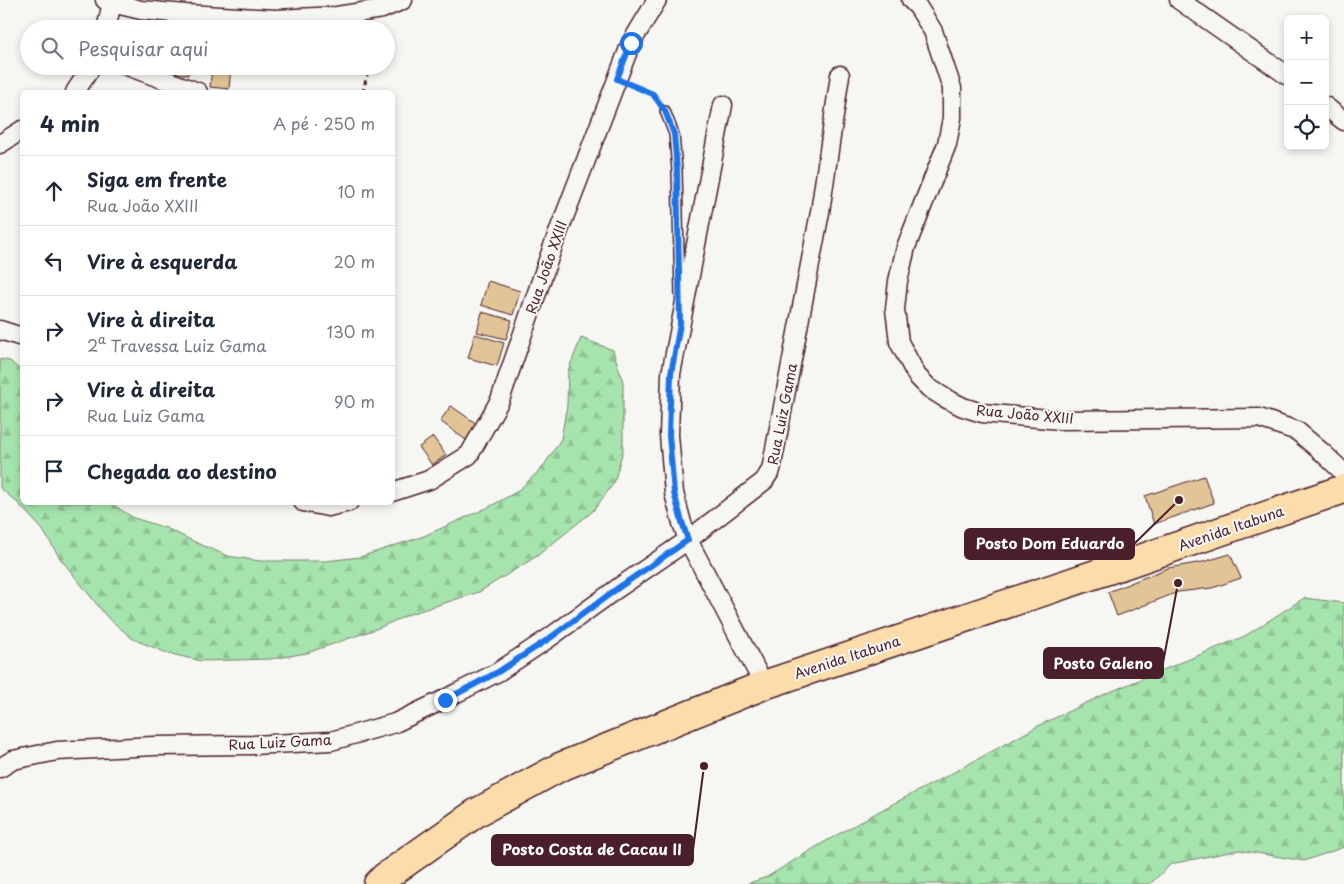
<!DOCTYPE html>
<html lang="pt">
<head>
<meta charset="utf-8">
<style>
	body { margin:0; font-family:"Playpen Sans",sans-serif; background:#f2f2f3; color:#1f2937 }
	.controls { position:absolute; right:15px; top:15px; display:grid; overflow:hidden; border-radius:8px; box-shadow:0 2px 8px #0003 }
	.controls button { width:45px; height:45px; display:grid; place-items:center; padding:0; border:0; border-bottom:1px solid #e0e1e3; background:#fff; color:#1f2937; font:25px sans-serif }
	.stop { position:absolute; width:15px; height:15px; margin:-11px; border:4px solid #1a73e8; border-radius:50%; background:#fff }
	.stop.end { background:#1a73e8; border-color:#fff; box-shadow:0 1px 5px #0008 }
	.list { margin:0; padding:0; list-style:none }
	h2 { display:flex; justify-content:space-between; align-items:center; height:65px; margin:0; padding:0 20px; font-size:21px }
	h2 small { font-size:16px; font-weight:400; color:#747a83 }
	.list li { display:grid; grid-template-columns:32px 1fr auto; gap:15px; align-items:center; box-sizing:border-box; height:70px; padding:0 20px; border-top:1px solid #e0e1e3 }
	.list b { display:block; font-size:19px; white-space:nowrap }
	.list p { margin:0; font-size:16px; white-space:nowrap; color:#747a83 }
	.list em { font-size:16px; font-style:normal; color:#747a83 }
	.icon { flex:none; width:28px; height:28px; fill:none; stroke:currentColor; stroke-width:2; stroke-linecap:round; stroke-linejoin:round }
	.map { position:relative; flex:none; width:1344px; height:884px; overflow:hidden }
	.search { position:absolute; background:#fff; box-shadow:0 2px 8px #0003; left:20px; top:20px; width:375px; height:55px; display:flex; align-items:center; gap:12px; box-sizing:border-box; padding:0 18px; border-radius:28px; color:#747a83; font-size:19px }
	.panel { position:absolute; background:#fff; box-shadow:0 2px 8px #0003; left:20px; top:90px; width:375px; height:415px; border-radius:8px }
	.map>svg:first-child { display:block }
</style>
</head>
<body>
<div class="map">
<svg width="1344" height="884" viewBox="0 0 1344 884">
	<defs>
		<pattern id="forest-firs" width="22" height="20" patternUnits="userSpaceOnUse" patternTransform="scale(1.25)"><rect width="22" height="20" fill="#a5e4ac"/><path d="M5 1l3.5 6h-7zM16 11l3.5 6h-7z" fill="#90c394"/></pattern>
	</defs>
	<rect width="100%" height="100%" fill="#f6f6f2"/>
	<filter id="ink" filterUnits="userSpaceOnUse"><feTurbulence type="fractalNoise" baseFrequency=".02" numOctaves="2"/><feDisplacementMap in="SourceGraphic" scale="10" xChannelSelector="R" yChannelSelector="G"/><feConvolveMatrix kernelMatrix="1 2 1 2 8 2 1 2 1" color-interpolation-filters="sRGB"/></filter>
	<g filter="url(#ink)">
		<g fill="url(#forest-firs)" stroke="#78826c">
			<polygon points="581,338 613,350 623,382 623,450 614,483 593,511 537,556 479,592 410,614 376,629 307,653 271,659 201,661 167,653 133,639 107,617 60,558 42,529 18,503 0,488 0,359 10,361 22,372 22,502 110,503 134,518 166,528 197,543 228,556 260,561 326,561 360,557 424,536 489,507 518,491 543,467 561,439 567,405 568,371"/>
			<polygon points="1304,598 1344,603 1344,847 1304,861 1239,850 1171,864 1150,884 746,884 767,877 826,841 887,807 945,777 1042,724 1105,694 1245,636"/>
		</g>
		<g fill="#e2c596" stroke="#4a1f2b">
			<polygon points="147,21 152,23 149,29 139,29 142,24 145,25"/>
			<polygon points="176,22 197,26 197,29 175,29"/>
			<polygon points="169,66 190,66 188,75 168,71"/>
			<polygon points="212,66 231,66 229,89 210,87"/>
			<polygon points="488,281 520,291 513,315 481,305"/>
			<polygon points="482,312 512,320 506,339 477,332"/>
			<polygon points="475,334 504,343 497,366 468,358"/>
			<polygon points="451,406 477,424 466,440 440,421"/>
			<polygon points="433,437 446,455 432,465 419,447"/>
			<polygon points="1204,476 1214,503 1154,524 1145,496"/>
			<polygon points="1230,554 1241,578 1212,588 1178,592 1117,616 1108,592 1168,568 1203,562"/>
		</g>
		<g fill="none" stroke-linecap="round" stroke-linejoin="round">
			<defs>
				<polyline id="service" points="665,111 674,134 677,171 680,296"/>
				<g id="minor">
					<polyline points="105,0 112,3 141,10 186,14 276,19 337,16 382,9 403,0"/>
					<polyline points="911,0 918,7 933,31 952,88 952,118 947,144 906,247 898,281 895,309 899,342 917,376 929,388 945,398 963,407 982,413 1060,420 1259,418 1297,431 1323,453 1344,473"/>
					<polyline points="1179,0 1288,76"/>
					<polyline points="106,29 112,3"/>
					<polyline points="127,66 198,92"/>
					<polyline points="75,92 92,66"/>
					<polyline points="723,105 671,374 669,435 674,493 682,523 688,540 764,685"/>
					<polyline points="1325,106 1344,121"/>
					<polyline points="0,144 22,130"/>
					<polyline points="0,330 22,337"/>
					<polyline points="392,492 429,480 469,455 500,400 553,246 631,43 657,0"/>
					<polyline points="303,502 328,507 349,502"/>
					<polyline points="0,768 13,760 57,751 154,746 253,745 331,741 395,723 445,699 498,672 549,638 618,588 688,540 764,481 771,470 820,212 840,75"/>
				</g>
				<polyline id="primary" points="378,884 385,877 476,813 560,767 764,685 1111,569 1344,489"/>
			</defs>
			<use href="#service" stroke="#4a1f2b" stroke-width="12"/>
			<use href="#minor" stroke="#4a1f2b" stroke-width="21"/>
			<use href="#primary" stroke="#4a1f2b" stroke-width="31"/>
			<g stroke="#4a1f2b" stroke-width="3" stroke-dasharray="4 4" stroke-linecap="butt">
				<polyline points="634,86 653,94 656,99"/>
				<polyline points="363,92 369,66"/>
			</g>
			<use href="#service" stroke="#f6f6f2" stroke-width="9"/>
			<use href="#minor" stroke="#f6f6f2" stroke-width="18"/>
			<use href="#primary" stroke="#fbddab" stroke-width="28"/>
		</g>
	</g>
	<g fill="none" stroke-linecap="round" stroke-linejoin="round" filter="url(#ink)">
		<polyline stroke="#1a73e8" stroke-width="6" points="445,700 498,672 550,638 618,588 688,540 682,522 674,493 669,435 671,374 680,324 677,170 674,134 665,111 653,94 617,79 631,43"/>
	</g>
	<g text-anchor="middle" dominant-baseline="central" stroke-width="4" stroke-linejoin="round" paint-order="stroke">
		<g font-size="14" fill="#4a1f2b" stroke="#f6f6f2">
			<text transform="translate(546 267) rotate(-71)">Rua João XXIII</text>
			<text transform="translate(782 414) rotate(-79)">Rua Luiz Gama</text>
			<text transform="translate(1025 414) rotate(5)">Rua João XXIII</text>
			<text transform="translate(1231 528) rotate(-19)">Avenida Itabuna</text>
			<text transform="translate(847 657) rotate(-18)">Avenida Itabuna</text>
			<text transform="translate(280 742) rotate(-3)">Rua Luiz Gama</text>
		</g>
	</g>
	<path fill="none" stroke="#4a1f2b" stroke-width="2" d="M1179 500L1134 544M1178 583L1163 663M704 766L693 850"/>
	<g fill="#4a1f2b" stroke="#f6f6f2" stroke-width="2">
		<circle cx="1179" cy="500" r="5"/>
		<circle cx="1178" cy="583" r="5"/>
		<circle cx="704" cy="766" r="5"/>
	</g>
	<g fill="#4a1f2b" stroke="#4a1f2b" stroke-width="2">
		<rect x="965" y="529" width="169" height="30" rx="5"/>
		<rect x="1044" y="648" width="119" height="30" rx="5"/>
		<rect x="492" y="835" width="201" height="30" rx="5"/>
	</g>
	<g font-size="15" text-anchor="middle" font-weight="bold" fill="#fff">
		<text x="1050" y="549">Posto Dom Eduardo</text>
		<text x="1103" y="669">Posto Galeno</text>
		<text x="592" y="855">Posto Costa de Cacau II</text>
	</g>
</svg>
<div class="controls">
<button>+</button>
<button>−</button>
<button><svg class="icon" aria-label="locate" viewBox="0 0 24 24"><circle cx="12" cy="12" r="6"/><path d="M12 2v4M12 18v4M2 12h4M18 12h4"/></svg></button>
</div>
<div class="stop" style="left:631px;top:43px"></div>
<div class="stop end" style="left:445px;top:700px"></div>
<div class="search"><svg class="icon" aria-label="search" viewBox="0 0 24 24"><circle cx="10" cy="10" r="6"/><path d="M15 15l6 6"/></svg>Pesquisar aqui</div>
<section class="panel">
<h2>4 min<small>A pé · 250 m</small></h2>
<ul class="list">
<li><svg class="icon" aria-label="ahead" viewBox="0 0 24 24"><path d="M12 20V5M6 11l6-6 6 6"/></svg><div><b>Siga em frente</b><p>Rua João XXIII</p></div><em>10 m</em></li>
<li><svg class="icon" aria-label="left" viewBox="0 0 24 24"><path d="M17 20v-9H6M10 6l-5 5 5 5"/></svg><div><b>Vire à esquerda</b></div><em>20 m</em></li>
<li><svg class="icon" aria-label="right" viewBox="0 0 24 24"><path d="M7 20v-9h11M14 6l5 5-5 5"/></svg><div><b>Vire à direita</b><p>2ª Travessa Luiz Gama</p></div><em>130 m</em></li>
<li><svg class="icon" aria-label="right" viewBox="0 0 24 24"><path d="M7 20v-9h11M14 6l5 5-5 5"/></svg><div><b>Vire à direita</b><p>Rua Luiz Gama</p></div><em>90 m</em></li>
<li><svg class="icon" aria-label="arrive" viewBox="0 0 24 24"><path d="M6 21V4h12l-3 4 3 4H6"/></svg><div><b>Chegada ao destino</b></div></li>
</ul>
</section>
</div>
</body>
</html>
